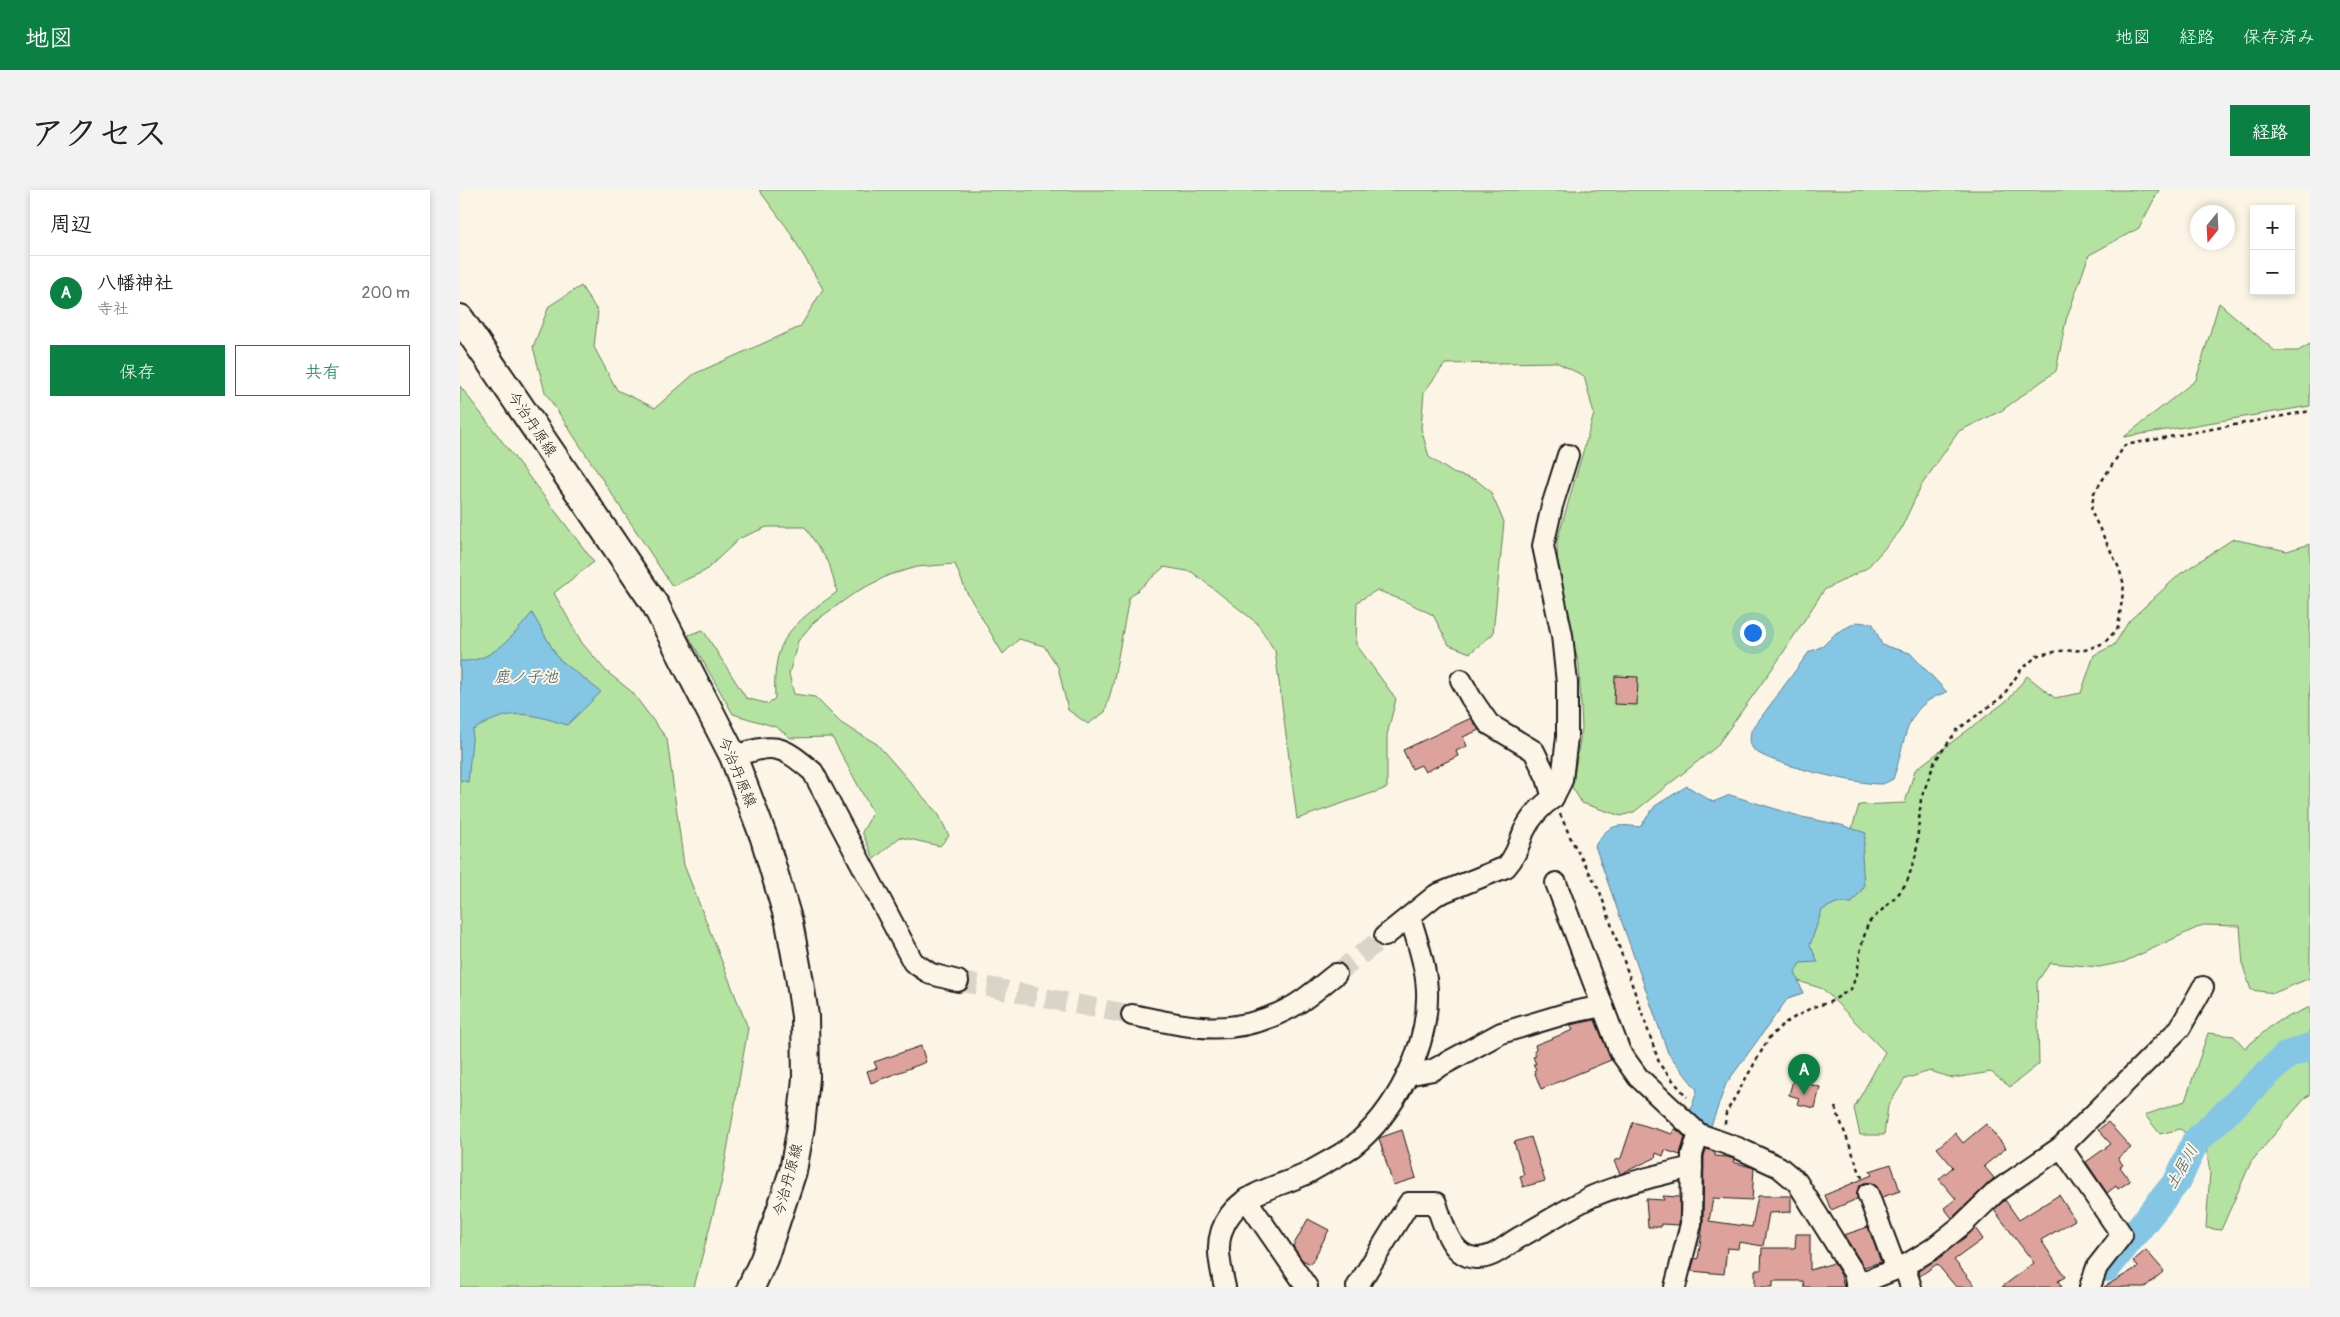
<!DOCTYPE html>
<html lang="ja">
<head>
<meta charset="utf-8">
<style>
	body { margin:0; font-family:Pangolin,"Klee One",sans-serif; background:#f2f2f2; color:#222 }
	.controls { position:absolute; right:15px; top:15px; display:grid; overflow:hidden; border-radius:0px; box-shadow:0 2px 8px #0003 }
	.controls button { width:45px; height:45px; display:grid; place-items:center; padding:0; border:0; border-bottom:1px solid #e0e0e0; background:#fff; color:#222; font:25px sans-serif }
	.compass { position:absolute; left:1730px; top:15px; width:45px; height:45px; border-radius:50%; background:#fff; box-shadow:0 2px 8px #0003; rotate:198deg }
	.you { position:absolute; left:1292px; top:442px; width:18px; height:18px; margin:-12px; border:4px solid #fff; border-radius:50%; background:#1a73e8; box-shadow:0 0 0 8px #1a73e833 }
	.badge { display:grid; place-items:center; width:32px; height:32px; border-radius:50%; background:#0b8043; color:#fff; font-size:16px; font-weight:700 }
	.pin { position:absolute; translate:-50% -41px; filter:drop-shadow(0 1px 2px #0008) }
	.pin::after { content:''; position:absolute; top:26px; width:18px; height:15px; background:inherit; clip-path:polygon(0 0,100% 0,50% 100%) }
	.list { margin:0; padding:0; list-style:none }
	h2 { display:flex; justify-content:space-between; align-items:center; height:65px; margin:0; padding:0 20px; font-size:21px }
	h2 small { font-size:16px; font-weight:400; color:#767676 }
	.list li { display:grid; grid-template-columns:32px 1fr auto; gap:15px; align-items:center; box-sizing:border-box; height:75px; padding:0 20px; border-top:1px solid #e0e0e0 }
	.list b { display:block; font-size:19px; white-space:nowrap }
	.list p { margin:0; font-size:16px; white-space:nowrap; color:#767676 }
	.list em { font-size:16px; font-style:normal; color:#767676 }
	.actions { display:flex; gap:10px; padding:15px 20px }
	.actions a { flex:1; padding:11px 0; border:1px solid #0b8043; border-radius:0px; text-align:center; font-size:18px; color:#0b8043 }
	.actions .main { background:#0b8043; color:#fff }
	.map { position:relative; flex:none; width:1850px; height:1097px; overflow:hidden; border-radius:0px }
	header { display:flex; align-items:center; gap:30px; box-sizing:border-box; height:70px; padding:0 25px; background:#0b8043; color:#fff }
	header strong { font-size:24px }
	nav { display:flex; gap:28px; margin-inline-start:auto; font-size:18px }
	.intro { display:flex; align-items:center; justify-content:space-between; box-sizing:border-box; height:120px; padding:0 30px }
	h1 { margin:0; font-size:35px }
	.button { padding:12px 22px; border-radius:0px; background:#0b8043; color:#fff; font-size:18px; font-weight:700 }
	main { display:flex; gap:30px; padding:0 30px }
	aside { flex:1; background:#fff; border-radius:0px; box-shadow:0 2px 8px #0003 }
	.map>svg:first-child { display:block }
</style>
</head>
<body>
<header>
<strong>地図</strong>
<nav><a>地図</a><a>経路</a><a>保存済み</a></nav>
</header>
<div class="intro"><h1>アクセス</h1><a class="button">経路</a></div>
<main>
<aside>
<h2>周辺<small></small></h2>
<ul class="list">
<li><span class="badge">A</span><div><b>八幡神社</b><p>寺社</p></div><em>200 m</em></li>
</ul>
<div class="actions"><a class="main">保存</a><a>共有</a></div>
</aside>
<div class="map">
<svg width="1850" height="1097" viewBox="0 0 1850 1097">
	<rect width="100%" height="100%" fill="#fcf5e5"/>
	<filter id="ink" filterUnits="userSpaceOnUse"><feTurbulence type="fractalNoise" baseFrequency=".02" numOctaves="2"/><feDisplacementMap in="SourceGraphic" scale="10" xChannelSelector="R" yChannelSelector="G"/><feConvolveMatrix kernelMatrix="1 2 1 2 8 2 1 2 1" color-interpolation-filters="sRGB"/></filter>
	<g filter="url(#ink)">
		<g fill="#b4e2a0" stroke="#687f5e">
			<path d="M299,0h1400l-20,38 -50,27 -23,65 -10,51 -55,40 -42,20 -38,55 -21,45 -33,37 -43,22 -47,72 -61,85 -82,65 -13,4 -39,-13 -10,-16 10,-59 -3,-63 -21,-84 -1,-40 37,-127 -10,-38 -28,-14 -111,2 -21,28 -3,36 8,29 24,16 23,7 14,11 14,31 -11,112 -23,19 -21,-8 -16,-30 -24,-12 -32,-13 -20,12 -1,42 40,55 -9,36v53l-90,31 -22,-168 -18,-28 -65,-51 -28,-5 -35,31 -16,86 -8,28 -17,12 -20,-14 -10,-43 -14,-21 -25,-7 -16,15 -37,-63 -11,-27 -38,3 -28,8 -33,17 -42,30 -16,19 -9,33 5,20 21,3 26,26 36,21 62,71 10,21 -9,10 -40,-9 -26,22 -12,-27 11,-19 -41,-76 -41,1 -15,-11 -43,-13 -45,-79 15,-5 43,68 23,6 6,-6c-3,-61 16,-72 62,-106l-8,-29 -24,-36h-38l-27,11 -35,33 -33,15 -127,-194 -12,-45 16,-41 32,-20 17,26 -4,35 23,43 38,18 39,-34 106,-47 23,-38 -35,-60z"/>
			<polygon points="1759,113 1815,161 1838,161 1850,154 1850,216 1664,247 1736,190"/>
			<polygon points="0,196 134,372 94,403 122,453 146,481 172,502 207,549 224,675 288,838 262,990 234,1097 0,1097"/>
			<polygon points="1773,349 1827,361 1850,354 1850,788 1814,803 1791,800 1783,776 1780,736 1743,735 1664,772 1639,777 1590,773 1577,792 1579,874 1550,897 1531,882 1493,888 1470,881 1445,889 1428,916 1424,945 1400,945 1394,918 1425,862 1363,799 1323,786 1389,649 1399,615 1445,613 1455,580 1549,509 1567,486 1595,508 1621,503 1634,465 1654,455 1669,431 1720,384"/>
			<polygon points="1850,817 1850,905 1846,907 1791,972 1761,1040 1746,1038 1750,982 1746,958 1720,939 1700,944 1685,925 1725,911 1748,843 1774,846 1785,858 1816,832"/>
		</g>
		<g fill="#85c6e5" stroke="#5b8295">
			<path d="M72,423l26,45 43,34 -34,33c-41,-13 -56,-17 -94,5l-5,52 -8,-2v-119c32,2 54,-26 72,-48z"/>
			<path d="M1397,432l16,2 9,21 28,8 37,39c-45,14 -40,49 -54,87 -4,2 -7,4 -11,5 -22,1 -113,-20 -128,-34 -5,-6 -4,-12 -3,-19l58,-79 14,-6 13,-13z"/>
			<path d="M1227,596l26,16 17,-7 72,22 39,8 25,8 -4,22 2,32 -12,16h-16l-14,7 -12,35 8,17 -18,1 -5,9 8,21 -15,5 -62,86 -15,42 -22,-10 8,-26 -29,-37 -73,-207c13,-22 21,-22 45,-19l15,-21z"/>
		</g>
		<g fill="none" stroke-linecap="round" stroke-linejoin="round">
			<polyline stroke="#85c6e5" stroke-width="28" points="1647,1078 1718,990 1735,952 1827,865 1850,857"/>
		</g>
		<g fill="#dca29b" stroke="#1c1c1c">
			<polygon points="1155,486 1178,487 1177,515 1154,514"/>
			<polygon points="1011,528 1019,540 1003,547 1007,556 996,561 998,566 965,582 961,575 952,579 943,560"/>
			<polygon points="1135,830 1151,870 1081,899 1074,881 1076,879 1073,874 1076,874 1073,867 1076,866 1074,861 1076,859 1075,855 1113,840 1110,835"/>
			<polygon points="461,856 466,872 411,893 407,881 417,878 414,872"/>
			<polygon points="1333,890 1360,897 1355,918 1337,914 1339,908 1329,905"/>
			<polygon points="1173,932 1212,944 1214,939 1217,940 1225,947 1220,965 1205,960 1203,966 1196,963 1195,968 1160,984 1154,971 1161,968"/>
			<polygon points="1648,932 1671,958 1658,968 1663,975 1660,977 1670,991 1658,999 1656,996 1647,1003 1626,972 1651,954 1638,940"/>
			<polygon points="1526,934 1546,958 1524,976 1534,988 1492,1028 1484,1018 1496,1009 1479,989 1493,977 1477,958 1495,943 1503,953"/>
			<polygon points="942,940 956,988 933,995 919,948"/>
			<polygon points="1071,947 1085,991 1063,997 1060,986 1064,985 1054,952"/>
			<polygon points="1246,959 1255,962 1255,966 1267,967 1274,969 1273,972 1294,978 1292,1010 1253,1008 1249,1031 1292,1037 1298,1006 1331,1006 1331,1022 1309,1023 1303,1056 1279,1052 1278,1059 1267,1058 1264,1084 1231,1081 1235,1068 1238,1069 1243,1034 1244,966"/>
			<polygon points="1431,974 1440,1001 1422,1007 1415,995 1404,993 1399,997 1397,1009 1371,1020 1365,1005 1412,985 1410,981"/>
			<polygon points="1599,1005 1615,1030 1581,1050 1605,1087 1598,1091 1602,1097 1542,1097 1574,1073 1534,1020 1545,1010 1559,1030"/>
			<polygon points="1203,1006 1220,1007 1219,1035 1201,1034 1201,1037 1188,1037 1186,1009 1204,1010"/>
			<polygon points="848,1029 869,1040 851,1074 842,1070 833,1056"/>
			<polygon points="1408,1037 1421,1072 1404,1077 1384,1045"/>
			<polygon points="1515,1038 1523,1049 1494,1070 1516,1097 1496,1097 1477,1074 1460,1086 1458,1081 1479,1068"/>
			<polygon points="1336,1044 1350,1044 1350,1080 1374,1073 1381,1085 1384,1097 1344,1097 1343,1091 1313,1091 1313,1097 1295,1097 1295,1080 1301,1080 1302,1058 1335,1058"/>
			<polygon points="1686,1060 1704,1081 1685,1097 1644,1097 1678,1077 1673,1071"/>
		</g>
		<g fill="none" stroke-linecap="round" stroke-linejoin="round">
			<g stroke="#dad4c7" stroke-width="20" stroke-dasharray="20 10" stroke-linecap="butt">
				<polyline points="876,784 925,746"/>
				<polyline points="498,791 672,825"/>
			</g>
			<defs>
				<g id="minor">
					<path d="M273,566c42,-12 46,-13 80,16l100,190 18,12 27,7"/>
					<polyline points="1093,608 1102,590 1107,547 1107,493 1102,445 1083,356 1092,316 1108,265"/>
					<polyline points="1096,693 1160,862 1178,887 1239,944 1278,958 1319,977 1337,992 1394,1083 1397,1097"/>
					<path d="M925,746l51,-41 70,-28c10,-11 13,-23 18,-36 6,-13 18,-26 29,-33l-6,-20 -13,-27 -45,-27 -18,-26 -10,-18"/>
					<path d="M672,825c58,12 99,23 154,-5 18,-8 34,-24 50,-36"/>
					<polyline points="947,885 973,880 1041,843 1108,823 1143,816"/>
					<polyline points="1601,957 1720,838 1743,797"/>
					<polyline points="1408,1004 1436,1079"/>
					<polyline points="786,1009 847,1097"/>
					<polyline points="1444,1076 1451,1097"/>
					<polyline points="1396,1095 1444,1076 1472,1059 1502,1035 1537,1001 1601,957 1662,1045 1637,1077 1630,1097"/>
					<path d="M765,1097c-6,-26 -12,-49 5,-72 17,-24 51,-29 76,-41 15,-9 31,-17 46,-27 44,-35 77,-100 75,-156 -1,-26 -10,-50 -17,-74"/>
					<path d="M897,1097l52,-84h27c7,20 14,53 40,55 17,1 30,-13 44,-21 24,-13 48,-29 73,-41 31,-13 66,-21 99,-29"/>
					<polyline points="1215,1097 1231,1034 1232,964 1239,944"/>
				</g>
				<polyline id="major" points="0,128 196,416 273,566 304,648 329,732 339,786 345,826 346,888 341,936 333,981 304,1069 291,1097"/>
			</defs>
			<use href="#minor" stroke="#1c1c1c" stroke-width="24"/>
			<use href="#major" stroke="#1c1c1c" stroke-width="30"/>
			<g stroke="#1c1c1c" stroke-width="2.5" stroke-dasharray="4 4" stroke-linecap="butt">
				<polyline points="1100,624 1112,651 1140,702 1200,875 1227,907"/>
				<polyline points="1375,917 1402,988"/>
				<polyline points="1265,934 1266,923 1309,848 1323,834 1351,818 1370,812 1391,799 1397,784 1401,757 1408,733 1437,706 1447,692 1456,664 1461,609 1475,571 1497,540 1542,507 1561,480 1578,465 1600,461 1625,460 1644,453 1658,438 1664,395 1659,378 1631,321 1634,303 1665,255 1850,221"/>
			</g>
			<use href="#minor" stroke="#fcf5e5" stroke-width="20"/>
			<use href="#major" stroke="#fcf5e5" stroke-width="26"/>
		</g>
	</g>
	<g text-anchor="middle" dominant-baseline="central" stroke-width="4" stroke-linejoin="round" paint-order="stroke">
		<g font-size="15" fill="#1c1c1c" stroke="#fcf5e5">
			<text transform="translate(72 234) rotate(56)">今治丹原線</text>
			<text transform="translate(277 582) rotate(67)">今治丹原線</text>
			<text transform="translate(328 990) rotate(-75)">今治丹原線</text>
		</g>
		<g font-size="16" font-style="italic" fill="#415862" stroke="#fcf5e5">
			<text x="66" y="487">鹿ノ子池</text>
			<text transform="translate(1722 977) rotate(-60)">土居川</text>
		</g>
	</g>
</svg>
<div class="controls">
<button>+</button>
<button>−</button>
</div>
<svg class="compass" viewBox="-18 -18 36 36"><path d="M0-13l5 13h-10z" fill="#e53935"/><path d="M0 13l5-13h-10z" fill="#767676"/></svg>
<div class="you"></div>
<div class="pin badge" style="left:1344px;top:905px">A</div>
</div>
</main>
</body>
</html>
